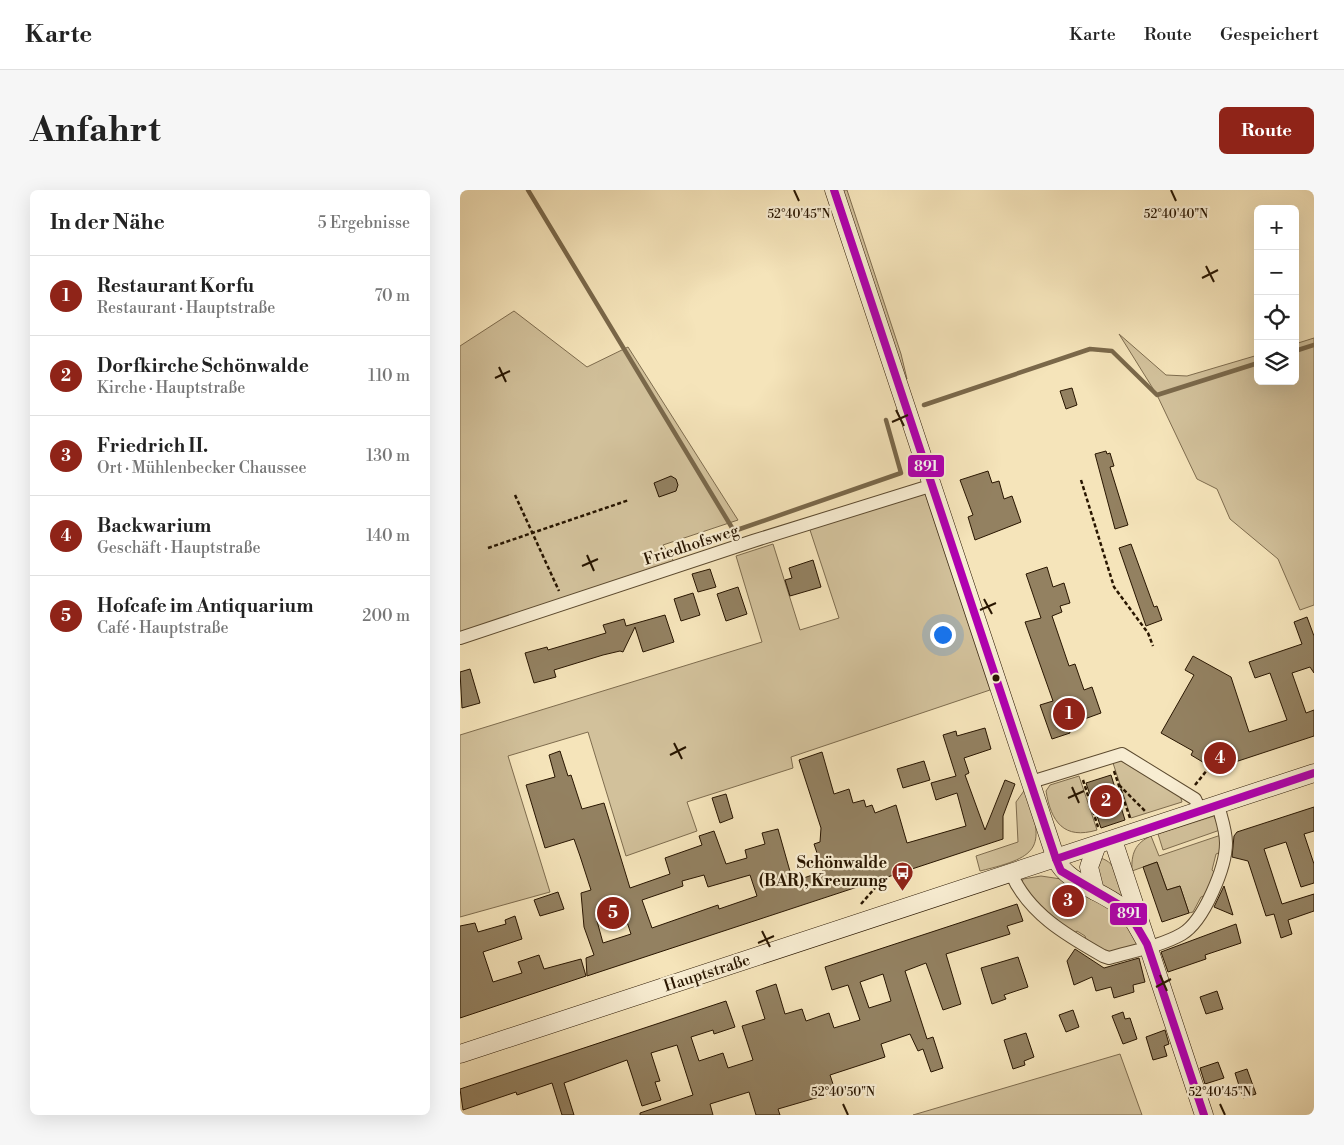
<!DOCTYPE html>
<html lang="de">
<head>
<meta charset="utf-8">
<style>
	body { margin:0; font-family:"Libre Bodoni",serif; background:#f6f6f6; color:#222 }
	.controls { position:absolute; right:15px; top:15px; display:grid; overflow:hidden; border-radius:8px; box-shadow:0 5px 20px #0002 }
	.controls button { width:45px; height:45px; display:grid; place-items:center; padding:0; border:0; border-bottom:1px solid #e0e0e0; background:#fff; color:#222; font:25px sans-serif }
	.you { position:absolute; left:482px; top:444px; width:18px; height:18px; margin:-12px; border:4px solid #fff; border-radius:50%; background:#1a73e8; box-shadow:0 0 0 8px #1a73e833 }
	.badge { display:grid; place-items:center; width:32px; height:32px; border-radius:50%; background:#8f2418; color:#fff; font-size:16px; font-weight:700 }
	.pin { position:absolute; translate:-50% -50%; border:2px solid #fff; box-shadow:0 1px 5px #0006 }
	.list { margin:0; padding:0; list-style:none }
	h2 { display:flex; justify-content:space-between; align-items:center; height:65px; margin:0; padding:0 20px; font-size:21px }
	h2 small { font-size:16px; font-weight:400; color:#767676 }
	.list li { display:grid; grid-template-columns:32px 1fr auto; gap:15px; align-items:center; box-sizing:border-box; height:80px; padding:0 20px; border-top:1px solid #e0e0e0 }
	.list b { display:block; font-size:19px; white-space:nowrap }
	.list p { margin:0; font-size:16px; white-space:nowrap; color:#767676 }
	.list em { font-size:16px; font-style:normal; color:#767676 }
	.icon { flex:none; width:28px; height:28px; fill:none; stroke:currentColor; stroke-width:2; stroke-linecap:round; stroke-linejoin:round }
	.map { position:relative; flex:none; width:854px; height:925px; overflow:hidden; border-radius:8px }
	header { display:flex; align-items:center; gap:30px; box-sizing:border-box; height:70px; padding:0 25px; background:#fff; border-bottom:1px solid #e0e0e0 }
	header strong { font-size:24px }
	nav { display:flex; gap:28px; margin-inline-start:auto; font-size:18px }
	.intro { display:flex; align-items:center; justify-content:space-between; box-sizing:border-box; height:120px; padding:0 30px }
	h1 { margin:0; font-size:35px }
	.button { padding:12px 22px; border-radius:8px; background:#8f2418; color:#fff; font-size:18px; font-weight:700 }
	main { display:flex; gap:30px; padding:0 30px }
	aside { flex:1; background:#fff; border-radius:8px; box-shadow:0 5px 20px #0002 }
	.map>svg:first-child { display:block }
</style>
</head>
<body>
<header>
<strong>Karte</strong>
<nav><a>Karte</a><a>Route</a><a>Gespeichert</a></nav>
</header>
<div class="intro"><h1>Anfahrt</h1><a class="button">Route</a></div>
<main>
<aside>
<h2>In der Nähe<small>5 Ergebnisse</small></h2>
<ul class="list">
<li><span class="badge">1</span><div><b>Restaurant Korfu</b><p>Restaurant · Hauptstraße</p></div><em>70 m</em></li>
<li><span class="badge">2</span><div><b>Dorfkirche Schönwalde</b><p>Kirche · Hauptstraße</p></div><em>110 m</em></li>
<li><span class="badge">3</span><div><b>Friedrich II.</b><p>Ort · Mühlenbecker Chaussee</p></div><em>130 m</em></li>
<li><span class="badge">4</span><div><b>Backwarium</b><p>Geschäft · Hauptstraße</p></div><em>140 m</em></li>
<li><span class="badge">5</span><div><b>Hofcafe im Antiquarium</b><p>Café · Hauptstraße</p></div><em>200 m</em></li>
</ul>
</aside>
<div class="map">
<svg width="854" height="925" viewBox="0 0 854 925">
	<rect width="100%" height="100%" fill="#f5e4ba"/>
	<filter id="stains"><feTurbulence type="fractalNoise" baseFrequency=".004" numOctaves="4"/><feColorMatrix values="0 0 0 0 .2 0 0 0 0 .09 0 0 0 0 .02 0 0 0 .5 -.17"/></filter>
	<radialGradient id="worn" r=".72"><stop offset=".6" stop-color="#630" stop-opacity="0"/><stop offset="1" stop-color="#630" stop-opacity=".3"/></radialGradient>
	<g fill="#d2c19b" stroke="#7e6c4e">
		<polygon points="381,0 387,0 441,164 447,189 444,188"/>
		<polygon points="54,121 127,177 168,157 278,330 203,355 215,373 0,442 0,156"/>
		<polygon points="659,144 706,185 727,186 798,165 798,191 835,191 835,154 854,148 854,415 840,420 818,369 770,329 757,299 737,289 697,205"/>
		<polygon points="465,304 530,500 331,567 333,578 227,612 237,641 166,666 128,542 48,566 90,702 0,727 0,545 302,452 276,366 313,354 340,440 379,428 349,337"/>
		<polygon points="662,569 720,605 722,612 671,628 653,573"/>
		<path d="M619,586l18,54c-33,10 -46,-8 -51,-39l4,-6z"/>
		<path d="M566,598c18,59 17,68 -46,83l-4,-15 42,-14 -2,-40z"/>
		<polygon points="754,626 760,640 703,660 698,644"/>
		<path d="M761,645v17l-5,2 -4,16 3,3 -9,22 -5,2 -8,15 -4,1 -9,-27 -13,4 -10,-28 -25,9c-1,-17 3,-28 19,-35l8,20z"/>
		<path d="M640,668c18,4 20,26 24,41l-22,-14 -5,-19z"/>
		<polygon points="581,686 601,689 659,719 678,754 647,765 627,753 625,746 617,741 613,744 576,719 561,696 563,689"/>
		<polygon points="660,864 682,925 453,925"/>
	</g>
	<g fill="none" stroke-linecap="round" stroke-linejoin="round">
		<g stroke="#7a684a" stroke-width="4.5">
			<polyline points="68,0 274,341 441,283 426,230"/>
			<polyline points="835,161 854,155"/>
			<polyline points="464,215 630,159 652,161 697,205 798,173"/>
		</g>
	</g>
	<g fill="#938161" stroke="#291601" fill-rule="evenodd">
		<polygon points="612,198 617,215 606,219 600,201"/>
		<polygon points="646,261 647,264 650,263 654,276 650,277 668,335 655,339 635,264"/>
		<polygon points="528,281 532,293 539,291 544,309 552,306 561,332 515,350 508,327 513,325 500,290"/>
		<polygon points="211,286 216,289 218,295 216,301 199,307 194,293"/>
		<polygon points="671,354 694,417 697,416 702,430 686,436 659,358"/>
		<polygon points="353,370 361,397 330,406 325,390 332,388 329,378"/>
		<polygon points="587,377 593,397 604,393 610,413 600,416 602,422 592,426 609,476 615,474 624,500 632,497 641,523 608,535 610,543 592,549 580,515 593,511 565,432 581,428 566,384"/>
		<polygon points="250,379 256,397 238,402 232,384"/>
		<polygon points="278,397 287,424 266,431 257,404"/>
		<polygon points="233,403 240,425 221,431 214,409"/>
		<polygon points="205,425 214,452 183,462 175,437 163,462 160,461 143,465 94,480 96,487 74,493 65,463 87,457 88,460 146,443 143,435 164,429 166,436"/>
		<polygon points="847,427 854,446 854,483 850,477 832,483 846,523 854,520 854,546 760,577 749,570 746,574 731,565 733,561 701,543 734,485 725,480 733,466 771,487 789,542 827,530 810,483 795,488 789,472 842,454 834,432"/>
		<polygon points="10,479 20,513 2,518 0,482"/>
		<path d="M525,538l6,21 -27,9 5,15 -4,2 20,55 20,-50 10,4 -12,32v23l-416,137 -1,-18 8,-3 -10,-28 -3,-34 10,-3 -11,-34 -6,-17 -29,9 -19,-63 29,-8 -6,-22 11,-4 8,25 3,-1 11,34 22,-6 26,85 40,-14 -5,-16 37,-13 -3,-9 15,-5 12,33 21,-6 -2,-8 20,-6 -3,-11 16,-4 15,53 30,-11 -9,-27 6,-2 1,-14 -22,-68 23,-8 12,42 15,-5 4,14 11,-3 2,7 6,-2 3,8 21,-8 11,38 59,-17 -9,-33 -21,7 -5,-17 25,-7 -13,-41 13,-4 1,5zM244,685l4,12 42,-12 7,21 -38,13 -1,-4 -66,23 -10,-28 41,-14 -1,-5zM164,723l7,21 -28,9 -6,-22z"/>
		<polygon points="464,571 470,590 443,598 437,579"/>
		<polygon points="651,585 665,630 641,638 626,593"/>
		<polygon points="266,604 273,628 260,633 252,608"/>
		<polygon points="854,617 854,641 844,644 854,674 854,693 841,697 826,652 804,659 822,714 854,704 854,721 828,730 832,744 821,748 814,724 806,726 788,671 772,667 774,646 777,642"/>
		<polygon points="697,672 707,700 720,696 729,723 702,732 683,677"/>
		<polygon points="764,696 773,725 754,717"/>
		<polygon points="98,702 104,719 80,726 74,710"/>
		<path d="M557,714l6,17 -16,5 3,8 -64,20 15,50 -18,6 -17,-47 -21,8 22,68 6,-2 10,31 -12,4 -8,-23 -5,2 -8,-17 -29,10 4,13 -55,18 4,12 -10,3 2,5 -48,14 2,6h-24l-7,-23 -39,12 3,11h-73v-2l53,-18 -16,-50 -26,8 9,28 -5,1 6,18 -19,6 -15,-46 -63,23 10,32h-12l-10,-32 -35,12 -1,-3 -53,18 -3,-21 266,-88 9,26 -21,7 -1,-4 -22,7 8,24 24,-8 5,15 25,-8 -11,-34 23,-7 -9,-28 20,-7 9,30 17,-5 4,12 23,-8 5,15 26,-8 -12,-35 -16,5 -7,-23zM423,784l8,27 -22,7 -9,-26z"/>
		<polygon points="55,726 62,749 23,762 33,792 62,783 58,772 79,765 84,779 121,769 126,786 0,828 0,736 15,733 18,742 46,734 45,730"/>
		<polygon points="776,734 781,753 745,765 746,769 708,782 701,762"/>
		<polygon points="615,759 644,778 679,768 685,792 673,795 674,802 654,808 651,797 636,801 632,787 614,795 607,771"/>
		<polygon points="558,767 568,797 544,805 546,809 532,814 521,778"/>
		<polygon points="757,801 763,819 746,824 740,807"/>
		<polygon points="613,820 619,837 606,842 599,825"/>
		<polygon points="663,822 665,829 670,828 677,849 663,854 652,826"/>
		<polygon points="705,840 709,854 704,856 707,866 693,870 686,847"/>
		<polygon points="566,843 574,867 564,871 565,875 553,879 544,850"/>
		<polygon points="758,872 764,888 745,894 740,878"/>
		<polygon points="787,879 796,904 783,908 775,883"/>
	</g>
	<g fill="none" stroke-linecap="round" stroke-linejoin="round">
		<defs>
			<g id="street">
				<polyline points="0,448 293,351 473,295"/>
				<polyline points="571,592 662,564 735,609 740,620"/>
				<path d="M551,683c17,40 55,62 92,83l6,2c24,-7 52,-12 73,-24 22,-13 44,-67 44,-91 0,-13 -5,-26 -8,-38"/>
			</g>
			<g id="secondary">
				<path d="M374,0l222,669c11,24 44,31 64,47 13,9 19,25 27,38"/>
				<polyline points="653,650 744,925"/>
				<polyline points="635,701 629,677 637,655"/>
				<polyline points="0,864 854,583"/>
			</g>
		</defs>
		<use href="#street" stroke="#5c4a2f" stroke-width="14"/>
		<use href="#secondary" stroke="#291601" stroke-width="19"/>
		<g stroke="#291601" stroke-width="2.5" stroke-dasharray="4 2.5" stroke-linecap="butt">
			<polyline points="621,290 654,397 688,443 693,456"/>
			<polyline points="55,305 99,401"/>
			<polyline points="28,358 169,310"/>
			<polyline points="654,581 670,628"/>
			<polyline points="623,590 638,637"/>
			<polyline points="659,595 685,621"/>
			<polyline points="735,595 748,579"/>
			<polyline points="401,714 415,698"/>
		</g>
		<use href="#street" stroke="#f8edd2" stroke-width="12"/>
		<use href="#secondary" stroke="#f8edd2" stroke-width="18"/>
		<defs>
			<g id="bus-1">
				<polyline points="374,0 596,669 601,681 661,716 670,725 687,754 744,925"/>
				<polyline points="596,669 854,583"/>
			</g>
		</defs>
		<use href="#bus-1" stroke="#f8edd2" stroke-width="11"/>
		<use href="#bus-1" stroke="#b000b0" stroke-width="8"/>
	</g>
	<path fill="none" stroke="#291601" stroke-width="2" d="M334,0l5,11M711,0l5,11M746,76l8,16M742,88l16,-8M39,177l7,15M35,188l15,-7M436,220l8,16M432,232l16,-7M127,365l7,16M122,376l16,-7M524,409l8,15M520,420l16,-7M214,553l8,16M210,565l16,-8M612,597l7,16M608,608l16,-7M302,741l8,16M298,753l16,-7M700,785l7,16M696,797l15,-8M383,914l5,11M760,914l5,11"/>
	<defs>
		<symbol id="bus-pin" viewBox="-11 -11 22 30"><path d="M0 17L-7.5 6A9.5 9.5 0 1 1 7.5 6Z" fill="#8f2418" stroke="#f8edd2"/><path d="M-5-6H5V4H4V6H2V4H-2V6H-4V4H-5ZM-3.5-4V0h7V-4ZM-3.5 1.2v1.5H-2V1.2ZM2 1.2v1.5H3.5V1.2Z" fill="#fff"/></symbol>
	</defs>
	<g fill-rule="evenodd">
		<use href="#bus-pin" x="430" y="670" width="25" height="34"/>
	</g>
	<circle fill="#291601" stroke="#f8edd2" stroke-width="2" cx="536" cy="488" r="4.5"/>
	<g text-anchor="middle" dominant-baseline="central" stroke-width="4.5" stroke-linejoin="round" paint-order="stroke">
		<g font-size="16" fill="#291601" stroke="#f8edd2">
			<text transform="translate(231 355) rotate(-18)">Friedhofsweg</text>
			<text transform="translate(247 783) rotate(-18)">Hauptstraße</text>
		</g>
		<g font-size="16" font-weight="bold" fill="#291601" stroke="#f8edd2" text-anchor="end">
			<text x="427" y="673">Schönwalde<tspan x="427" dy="18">(BAR), Kreuzung</tspan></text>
		</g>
	</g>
	<g font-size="12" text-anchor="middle" fill="#291601" stroke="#f8edd2" stroke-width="4.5" stroke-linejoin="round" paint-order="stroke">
		<text x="339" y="28">52°40'45"N</text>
		<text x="716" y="28">52°40'40"N</text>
		<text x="383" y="906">52°40'50"N</text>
		<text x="760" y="906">52°40'45"N</text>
	</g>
	<g stroke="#f8edd2" stroke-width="2">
		<rect x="447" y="264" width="38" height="24" rx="5" fill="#b000b0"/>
		<rect x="649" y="712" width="39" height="24" rx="5" fill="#b000b0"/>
	</g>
	<g font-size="14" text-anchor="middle" font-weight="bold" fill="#fff">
		<text x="466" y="281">891</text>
		<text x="669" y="728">891</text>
	</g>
	<rect width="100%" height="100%" filter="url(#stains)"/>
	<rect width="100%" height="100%" fill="url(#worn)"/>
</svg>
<div class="controls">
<button>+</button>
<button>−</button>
<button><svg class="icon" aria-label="locate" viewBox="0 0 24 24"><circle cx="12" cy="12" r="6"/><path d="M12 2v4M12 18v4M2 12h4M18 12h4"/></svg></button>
<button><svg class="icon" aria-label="layers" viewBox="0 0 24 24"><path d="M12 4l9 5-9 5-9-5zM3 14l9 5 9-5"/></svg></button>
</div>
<div class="you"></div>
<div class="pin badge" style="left:609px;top:524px">1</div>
<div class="pin badge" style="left:646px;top:611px">2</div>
<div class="pin badge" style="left:608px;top:711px">3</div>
<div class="pin badge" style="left:760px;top:568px">4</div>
<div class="pin badge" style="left:153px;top:723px">5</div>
</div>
</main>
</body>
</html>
